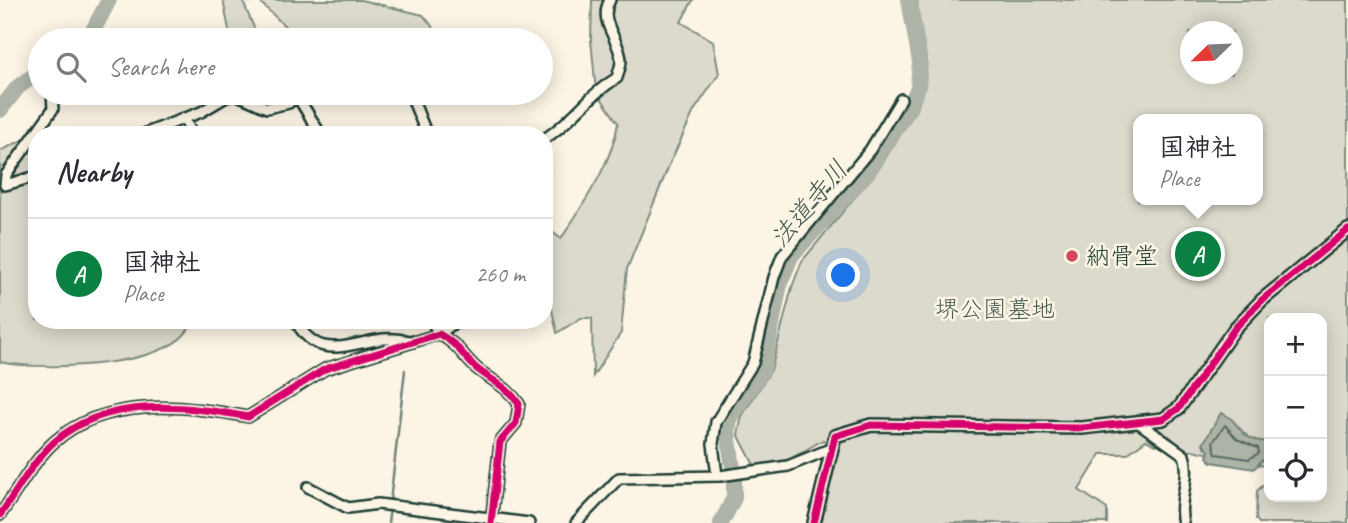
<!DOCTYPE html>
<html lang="en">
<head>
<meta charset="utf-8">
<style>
	body { margin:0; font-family:Caveat,"Klee One",sans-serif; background:#f7f7f7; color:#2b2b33 }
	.controls { position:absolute; right:21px; bottom:21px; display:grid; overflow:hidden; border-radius:14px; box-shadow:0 4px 18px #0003 }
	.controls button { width:63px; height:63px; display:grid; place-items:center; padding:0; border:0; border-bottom:2px solid #e1e1e2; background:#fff; color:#2b2b33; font:35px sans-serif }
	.compass { position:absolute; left:1180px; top:21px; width:63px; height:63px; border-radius:50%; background:#fff; box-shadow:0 4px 18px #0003; rotate:247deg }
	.you { position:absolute; left:844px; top:276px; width:24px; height:24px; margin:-18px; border:5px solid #fff; border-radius:50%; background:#1a73e8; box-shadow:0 0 0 10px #1a73e833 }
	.badge { display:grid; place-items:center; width:46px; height:46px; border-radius:50%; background:#0b8043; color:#fff; font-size:23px; font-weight:700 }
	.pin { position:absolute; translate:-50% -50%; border:4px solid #fff; box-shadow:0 2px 7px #0006 }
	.popup { position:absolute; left:1133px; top:114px; width:130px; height:91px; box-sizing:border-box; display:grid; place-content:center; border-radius:14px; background:#fff; filter:drop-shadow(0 2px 5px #0005); font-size:23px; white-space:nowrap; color:#7c7c81 }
	.popup b { font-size:26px; color:#2b2b33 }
	.popup::after { content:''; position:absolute; left:50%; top:100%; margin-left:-14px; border:14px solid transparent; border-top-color:#fff }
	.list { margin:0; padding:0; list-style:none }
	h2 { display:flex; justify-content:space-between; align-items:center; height:91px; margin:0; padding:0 28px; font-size:30px }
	h2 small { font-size:23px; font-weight:400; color:#7c7c81 }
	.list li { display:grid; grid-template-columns:46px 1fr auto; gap:21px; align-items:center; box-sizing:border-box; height:112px; padding:0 28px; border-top:2px solid #e1e1e2 }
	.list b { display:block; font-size:26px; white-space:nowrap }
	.list p { margin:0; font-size:23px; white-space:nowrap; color:#7c7c81 }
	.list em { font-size:23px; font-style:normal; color:#7c7c81 }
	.icon { flex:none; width:38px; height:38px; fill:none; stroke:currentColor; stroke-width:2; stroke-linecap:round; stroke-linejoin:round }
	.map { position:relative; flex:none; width:1348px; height:523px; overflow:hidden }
	.search { position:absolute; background:#fff; box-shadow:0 4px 18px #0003; left:28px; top:28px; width:525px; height:77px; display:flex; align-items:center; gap:18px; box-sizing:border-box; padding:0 24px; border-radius:38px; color:#7c7c81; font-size:26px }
	.panel { position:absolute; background:#fff; box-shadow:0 4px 18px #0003; left:28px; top:126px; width:525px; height:203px; border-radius:28px }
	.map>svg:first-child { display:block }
</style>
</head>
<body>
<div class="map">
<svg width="1348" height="523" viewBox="0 0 1348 523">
	<rect width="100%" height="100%" fill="#fcf5e5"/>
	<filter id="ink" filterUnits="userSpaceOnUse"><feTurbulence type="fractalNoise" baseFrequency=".0143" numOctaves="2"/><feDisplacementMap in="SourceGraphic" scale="14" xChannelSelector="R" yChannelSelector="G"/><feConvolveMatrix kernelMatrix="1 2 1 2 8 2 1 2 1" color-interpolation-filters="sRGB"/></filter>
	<g filter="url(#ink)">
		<g fill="#dcdacc" stroke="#7e8c80" stroke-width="2" fill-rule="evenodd">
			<polygon points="223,0 361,0 423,15 443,40 299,40 259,1 243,2 258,37 242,40 229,30"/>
			<path d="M592,0h101l-12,22 32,19 6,33 -25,37 -24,52 -43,106 -6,64 -28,43 -1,-58h-11l-24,15 -13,-60v-48l17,14c22,-35 51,-75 57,-116l-22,-32 -5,-51z"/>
			<path d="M917,0h431v523h-89l-3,-4 1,-28 12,-11v17h53v-179h-53v149l-76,-17 -6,2 -18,-16 -13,9 -10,-5 -19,14h-26l-22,36 28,19v14h-288l20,-75 -16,-8 -33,19 -35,8 -17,-33 4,-18 29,-46 21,-83 10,-26 78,-94 34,-54 8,-52zM1190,32h42v42h-42zM1138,119h120v81h-120z"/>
			<path d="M33,135h18h-14v185h155c-9,49 -154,51 -192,42v-211z"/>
		</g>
		<path fill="#aeb3a7" stroke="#758479" stroke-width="2" d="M1221,413c20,6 17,30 48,28v23l-7,-4 -8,9 -42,-7 -5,-5 2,-6 -6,-7z"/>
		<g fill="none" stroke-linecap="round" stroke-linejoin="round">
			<polygon stroke="#586c62" stroke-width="2" points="1225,425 1237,439 1258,448 1259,453 1249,459 1216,454 1213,442"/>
			<g stroke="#758479" stroke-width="2.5">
				<polyline points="390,502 405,370"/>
				<polyline points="388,523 390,509"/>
			</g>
			<g stroke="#aeb3a7" stroke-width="16">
				<polyline points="88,40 109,0"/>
				<polyline points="0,110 18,87 40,71"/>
				<polyline points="721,523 734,498 734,476 728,432 730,418 763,369 780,284 791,256 868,172 909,109 918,87 920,62 909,0"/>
			</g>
			<defs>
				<g id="minor">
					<polyline points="410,93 427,135"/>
					<polyline points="296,94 321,135"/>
					<polyline points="184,118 193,135"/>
					<polyline points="141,135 201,112 233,93 267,108 289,103 297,93"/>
					<path d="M544,139c28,-17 45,-45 73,-61 1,-5 4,-12 4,-17 0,-21 -24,-39 -11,-61"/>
					<polyline points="37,176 5,185 6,175 53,109 52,93"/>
					<path d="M295,320c23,42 50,24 88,19 9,-1 19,1 28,2"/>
					<polyline points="431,320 439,334 454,323 483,320"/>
					<path d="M1139,423l45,32c8,23 -7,45 -1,68"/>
					<polyline points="717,476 713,444 716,422 753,363 774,277 782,256 870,150 901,99"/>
					<polyline points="308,487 348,508 378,504 529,523"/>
					<path d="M0,515c17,-24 33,-54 54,-73 51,-46 132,-37 194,-25l77,-48 114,-35c20,11 22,20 37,34 16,13 31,18 43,36l-3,19 -16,19 -9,81"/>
					<polyline points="576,523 619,478 720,476 788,466 830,449"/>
				</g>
				<polyline id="tertiary" points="814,523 835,436 871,425 1082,428 1163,419 1179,408 1235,328 1262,300 1348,230"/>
			</defs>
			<use href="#minor" stroke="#1f3d34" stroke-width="14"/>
			<use href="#tertiary" stroke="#1f3d34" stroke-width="16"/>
			<use href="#minor" stroke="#fcf5e5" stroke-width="9"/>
			<use href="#tertiary" stroke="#fcf5e5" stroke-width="10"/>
			<defs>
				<g id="cycleway">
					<path d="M0,515c17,-24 33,-54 54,-73 51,-46 132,-37 194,-25l77,-48 114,-35c20,11 22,20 37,34 16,13 31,18 43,36l-3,19 -16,19 -9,81"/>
					<polyline points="814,523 835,436 871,425 1082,428 1163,419 1179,408 1235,328 1262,300 1348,230"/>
				</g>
			</defs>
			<use href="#cycleway" stroke="#fcf5e5" stroke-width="11"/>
			<use href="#cycleway" stroke="#d6006c" stroke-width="7"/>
		</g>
	</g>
	<circle fill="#d1495b" stroke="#fcf5e5" stroke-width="2.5" cx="1072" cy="256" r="7"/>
	<g text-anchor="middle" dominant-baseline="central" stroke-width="5" stroke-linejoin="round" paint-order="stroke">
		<g font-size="24" fill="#1f3d34" stroke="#fcf5e5" text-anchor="start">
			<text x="1086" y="256">納骨堂</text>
		</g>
		<g font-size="24" fill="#455c52" stroke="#fcf5e5">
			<text x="995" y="309">堺公園墓地</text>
		</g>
		<g font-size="26" font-style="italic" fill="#435a51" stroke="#fcf5e5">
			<text transform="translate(809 204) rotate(-50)">法道寺川</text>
		</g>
	</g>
</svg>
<div class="controls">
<button>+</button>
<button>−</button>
<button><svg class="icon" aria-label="locate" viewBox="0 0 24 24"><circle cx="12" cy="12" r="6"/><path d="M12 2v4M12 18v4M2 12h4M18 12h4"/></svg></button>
</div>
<svg class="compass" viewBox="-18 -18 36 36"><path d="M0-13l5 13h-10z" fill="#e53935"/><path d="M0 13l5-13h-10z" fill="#7c7c81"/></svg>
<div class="you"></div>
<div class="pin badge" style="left:1198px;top:254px">A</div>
<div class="popup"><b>国神社</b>Place</div>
<div class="search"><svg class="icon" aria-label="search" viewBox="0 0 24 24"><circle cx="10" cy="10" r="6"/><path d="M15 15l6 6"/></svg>Search here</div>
<section class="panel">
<h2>Nearby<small></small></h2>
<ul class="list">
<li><span class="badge">A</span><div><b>国神社</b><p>Place</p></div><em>260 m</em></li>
</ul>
</section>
</div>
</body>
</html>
